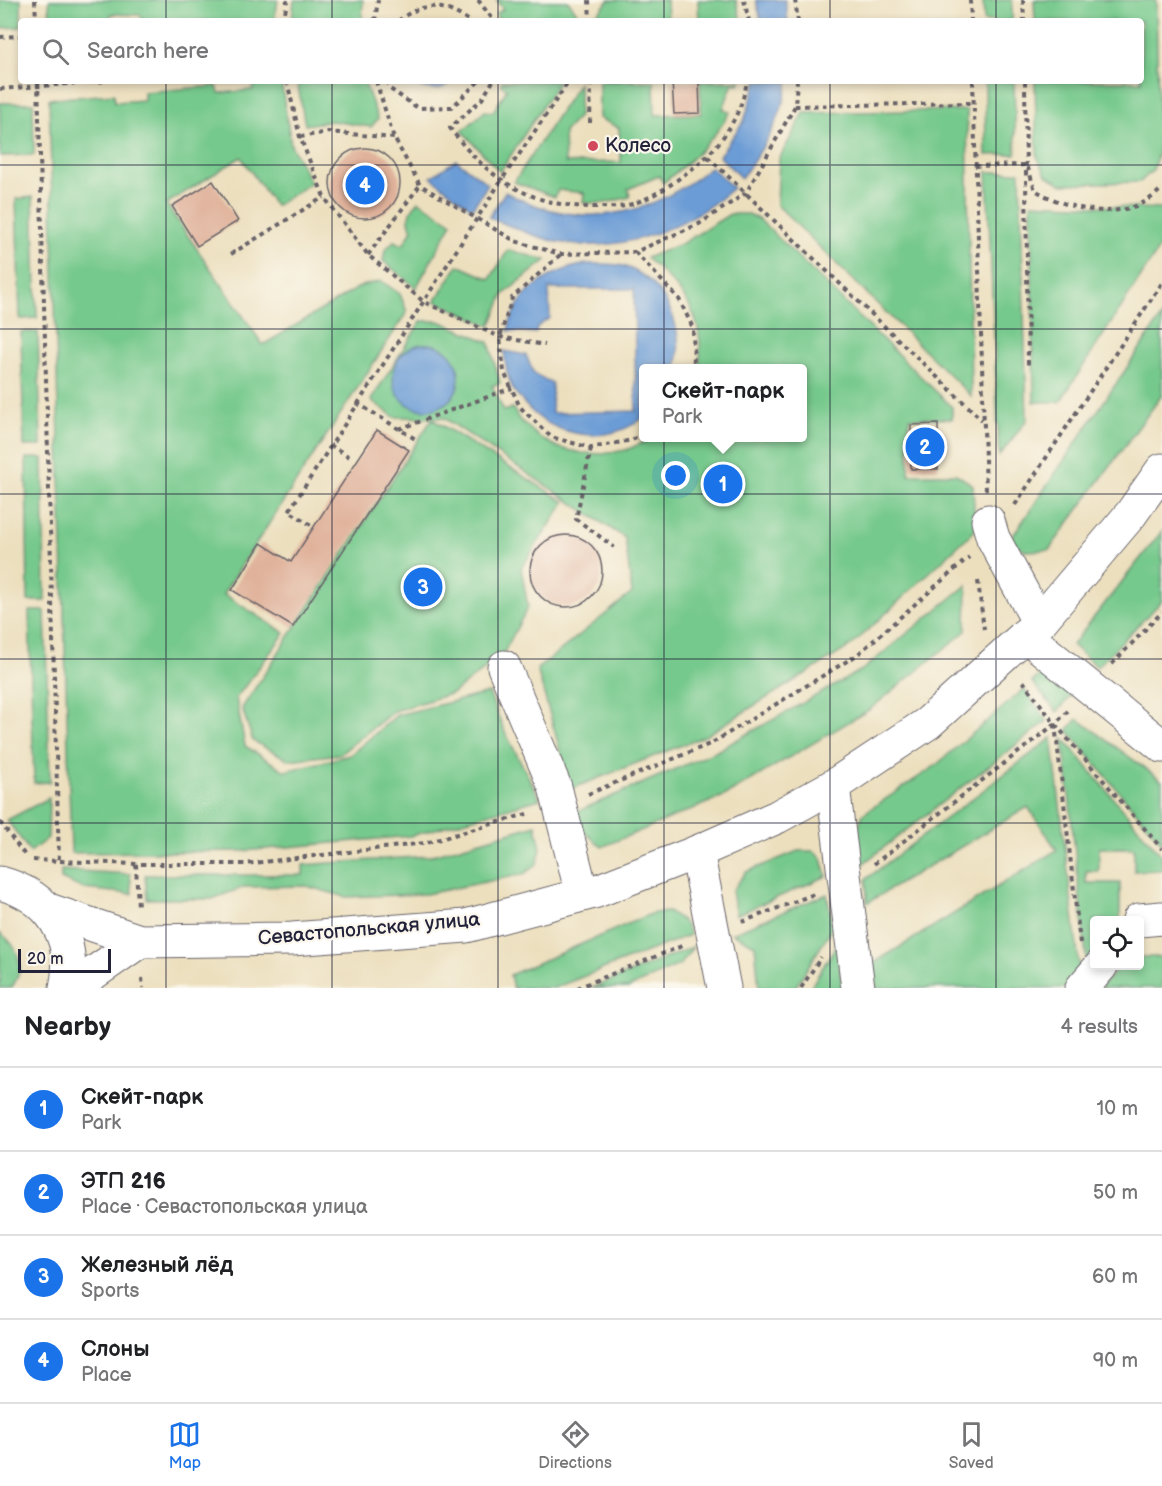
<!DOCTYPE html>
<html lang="en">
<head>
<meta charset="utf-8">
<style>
	body { margin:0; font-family:"Balsamiq Sans",sans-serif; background:#f2f2f2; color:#202124 }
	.controls { position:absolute; right:18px; bottom:18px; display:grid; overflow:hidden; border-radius:6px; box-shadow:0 3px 9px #0003 }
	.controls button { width:54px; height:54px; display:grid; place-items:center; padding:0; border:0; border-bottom:2px solid #e0e0e0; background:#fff; color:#202124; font:30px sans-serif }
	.scale { position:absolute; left:18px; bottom:15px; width:93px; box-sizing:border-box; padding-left:6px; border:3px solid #22223b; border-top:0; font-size:16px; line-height:21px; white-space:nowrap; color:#22223b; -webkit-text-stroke:4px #fbf7ec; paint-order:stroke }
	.you { position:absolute; left:676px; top:476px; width:21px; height:21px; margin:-15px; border:4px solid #fff; border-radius:50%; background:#1a73e8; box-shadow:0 0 0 9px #1a73e833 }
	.badge { display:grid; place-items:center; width:39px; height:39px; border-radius:50%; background:#1a73e8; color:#fff; font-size:20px; font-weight:700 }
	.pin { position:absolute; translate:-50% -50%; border:3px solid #fff; box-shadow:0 2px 6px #0006 }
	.popup { position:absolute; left:639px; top:364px; width:168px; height:78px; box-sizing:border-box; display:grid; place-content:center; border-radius:6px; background:#fff; filter:drop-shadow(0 2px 4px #0005); font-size:20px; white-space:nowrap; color:#757577 }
	.popup b { font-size:22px; color:#202124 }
	.popup::after { content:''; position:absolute; left:50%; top:100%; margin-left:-12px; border:12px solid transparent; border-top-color:#fff }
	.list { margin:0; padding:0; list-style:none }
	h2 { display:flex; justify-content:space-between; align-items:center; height:78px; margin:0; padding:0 24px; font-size:26px }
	h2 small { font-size:20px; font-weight:400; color:#757577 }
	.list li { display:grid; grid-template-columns:39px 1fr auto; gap:18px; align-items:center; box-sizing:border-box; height:84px; padding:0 24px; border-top:2px solid #e0e0e0 }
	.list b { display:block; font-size:22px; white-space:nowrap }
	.list p { margin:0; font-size:20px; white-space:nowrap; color:#757577 }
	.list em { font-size:20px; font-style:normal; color:#757577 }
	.icon { flex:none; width:33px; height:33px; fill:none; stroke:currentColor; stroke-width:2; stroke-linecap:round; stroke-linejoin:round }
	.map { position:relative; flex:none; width:1162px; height:988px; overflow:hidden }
	.search { position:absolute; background:#fff; box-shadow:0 3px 9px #0003; left:18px; right:18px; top:18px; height:66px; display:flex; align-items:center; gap:15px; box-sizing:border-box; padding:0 21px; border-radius:6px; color:#757577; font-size:22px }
	.sheet { height:414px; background:#fff }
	nav { display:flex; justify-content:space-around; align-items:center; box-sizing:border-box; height:84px; border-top:2px solid #e0e0e0; background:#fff; font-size:16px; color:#757577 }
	nav a { display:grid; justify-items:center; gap:3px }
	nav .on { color:#1a73e8 }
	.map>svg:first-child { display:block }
</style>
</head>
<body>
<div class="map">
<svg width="1162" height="988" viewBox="0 0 1162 988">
	<rect width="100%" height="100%" fill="#fbf7ec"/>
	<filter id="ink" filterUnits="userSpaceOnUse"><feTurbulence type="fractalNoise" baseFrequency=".0167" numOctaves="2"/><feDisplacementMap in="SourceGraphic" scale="12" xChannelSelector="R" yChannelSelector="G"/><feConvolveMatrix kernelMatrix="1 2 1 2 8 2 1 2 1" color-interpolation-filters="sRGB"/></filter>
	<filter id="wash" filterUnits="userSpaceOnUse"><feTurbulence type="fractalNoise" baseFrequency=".008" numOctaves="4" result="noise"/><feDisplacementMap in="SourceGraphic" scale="24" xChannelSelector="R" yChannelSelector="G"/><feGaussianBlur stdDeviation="1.35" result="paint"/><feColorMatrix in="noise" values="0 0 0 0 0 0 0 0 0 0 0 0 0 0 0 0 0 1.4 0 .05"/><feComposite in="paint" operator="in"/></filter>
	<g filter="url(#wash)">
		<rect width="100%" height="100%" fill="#ecdfbe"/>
		<g fill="#76c98c" stroke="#4c7664" stroke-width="1.5">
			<polygon points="0,0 21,0 21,27 0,28"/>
			<polygon points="49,0 278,0 274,21 142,21 141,15 111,14 110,21 50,21"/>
			<polygon points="294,0 363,0 362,21 292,21"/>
			<path d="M496,0l72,1c5,6 12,12 8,20h-77l-3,-7 7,-5z"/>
			<polygon points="609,0 667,0 668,21 601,21 597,14"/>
			<polygon points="698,0 736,0 741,21 699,21"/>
			<polygon points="983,0 1012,0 1012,21 984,21"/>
			<polygon points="1034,0 1156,0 1159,150 1153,170 1140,182 1061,184 1046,175 1037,156 1035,81 1141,81 1141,21 1035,21"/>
			<polygon points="281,81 291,145 311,183 275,206 241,157 166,204 263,345 361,286 381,281 400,294 407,312 223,594 285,633 236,698 245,746 285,771 350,755 397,715 489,693 504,730 540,799 411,836 243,851 71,853 49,99 114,94 115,102 144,100 144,92 217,86 219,93 253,90 253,83"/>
			<polygon points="297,81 364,81 378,119 371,127 332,121 305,125"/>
			<polygon points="502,81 559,81 500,172 462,131 485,111 493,112 507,89 501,85"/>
			<path d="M599,81h55l1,34 46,-1 -1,-33h40l-1,3 -6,-1 -10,26 7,3c-17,30 -41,50 -67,71l-4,-7 -31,13 2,8 -25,6h-22l1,-10 -26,-3 -3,7 -41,-15 65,-99v33l-15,16 1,31 56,-1 -2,-34 -20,-10z"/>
			<polygon points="985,81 1014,81 1016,154 986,155"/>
			<polygon points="0,103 33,103 34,155 0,156"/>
			<polygon points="967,110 971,396 777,205 779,159 804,113"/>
			<polygon points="987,172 1020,172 1027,420 999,456"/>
			<polygon points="33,197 37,318 20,319 16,199"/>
			<path d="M419,201l33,22 -36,65 -33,-27 2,-11 9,-9 9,4 9,-15c-6,-14 -3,-18 7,-29z"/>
			<polygon points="1031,203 1162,209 1162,244 1060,402 1034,402"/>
			<path d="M730,214h19l12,7 191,186v12l-43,-1v56h47l17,11 2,45 -124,116 -146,90 -134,53 -34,-120 95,-76 -7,-55 -181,-120 -50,-1 -23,-17 50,-79h18l50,21 11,41 -8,3 12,25 9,-3 6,11 21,19 19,10 23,5 21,1 23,-4 28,-12h148v-70h-103c7,-52 -15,-78 -53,-110l37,-15z"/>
			<polygon points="508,250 546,260 504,294 490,326 435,301 458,265 490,279"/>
			<polygon points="1162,316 1162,395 1049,550 1026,551 1010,540"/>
			<polygon points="21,332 38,332 41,446 24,446"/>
			<polygon points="432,419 565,502 521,568 528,607 502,656 453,693 394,711 340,754 289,760 253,741 242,708"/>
			<polygon points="26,458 43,458 45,601 28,601"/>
			<polygon points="1162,531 1162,601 1097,667 1072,645"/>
			<polygon points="967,585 966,631 869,710 726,795 602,847 582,830 576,812 715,752 862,670"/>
			<polygon points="29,611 45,611 50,782 34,783"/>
			<polygon points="1046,670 1071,696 1057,712 1032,682"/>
			<polygon points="1024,689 1047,721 860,866 858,827 863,814 935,766"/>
			<polygon points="1078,719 1162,781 1162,843 1067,730"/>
			<polygon points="1052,738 1080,973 1065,988 876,988 874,963 1057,850 1028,807 867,903 866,879"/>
			<polygon points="1063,738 1162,856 1162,870 1134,871 1134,848 1099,848 1099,871 1086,871 1086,883 1120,883 1120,920 1094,920 1094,957 1087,966"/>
			<polygon points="49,798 48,838 30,852 7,820"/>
			<polygon points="536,825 541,849 537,864 524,874 426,894 346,897 306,886 244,887 212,899 147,899 145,875 303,875 303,865 429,856"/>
			<polygon points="798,851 814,851 822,859 827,876 736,915 732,891 746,872"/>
			<polygon points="61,870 130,874 132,894 84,889 61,879"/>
			<polygon points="827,894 833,927 795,988 759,988 755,945 732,933"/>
			<path d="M668,912c12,5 18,10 22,23l-136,53h-41l-3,-13 143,-62z"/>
			<path d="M0,933c19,13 27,35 11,55h-11z"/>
			<polygon points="837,944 842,988 810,988"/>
			<polygon points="693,947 681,964 629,988 592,988"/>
			<polygon points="1140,957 1162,957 1162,988 1100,988 1120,966 1140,966"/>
		</g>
		<g fill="#6c9cd5" stroke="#475f88" stroke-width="1.5">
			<polygon points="756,0 785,0 788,21 761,21"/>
			<path d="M408,81h46c-15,13 -30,9 -46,0z"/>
			<path d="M757,81h31c-4,35 -26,70 -47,97l-22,-22 25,-35z"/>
			<polygon points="456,160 488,184 472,209 431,177"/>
			<path d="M711,167l22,21c-46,40 -113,67 -175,54 -24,-5 -47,-15 -69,-25l16,-25c74,39 143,27 206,-25z"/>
			<path d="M586,264c11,0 26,-1 37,2 42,13 63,63 53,102h-32l-1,50c-37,28 -91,20 -120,-16 -3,-5 -9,-9 -11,-15 -5,-10 -7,-24 -8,-36l22,4 8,19 18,9v30l84,-2 -2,-122h-85l1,29 -13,9 -1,6 -28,-2c7,-39 41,-60 78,-67z"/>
			<circle cx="426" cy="377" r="33"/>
		</g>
		<g id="blocks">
			<g fill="#e0b29b">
				<polygon points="672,81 699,81 700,113 674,114"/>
				<circle cx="365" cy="183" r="35"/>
				<polygon points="213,181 238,221 197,246 172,206"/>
				<polygon points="938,424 938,469 911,469 911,425"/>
				<polygon points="377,430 409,450 293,627 232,590 261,543 291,562"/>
				<circle cx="566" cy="571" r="36"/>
			</g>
		</g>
	</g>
	<g filter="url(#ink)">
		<use href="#blocks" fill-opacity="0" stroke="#696469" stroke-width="1.5"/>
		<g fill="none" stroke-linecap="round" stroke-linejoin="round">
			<defs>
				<g id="minor">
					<polyline points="988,521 993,538 1039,623"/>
					<polyline points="1025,635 1162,746"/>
					<polyline points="504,667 555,787 582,894"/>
					<polyline points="833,786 858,988"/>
					<polyline points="697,852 724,988"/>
					<polyline points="1139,920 1162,918"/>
					<polyline points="1082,988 1101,966"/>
				</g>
				<g id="major">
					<path d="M0,883c50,13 77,54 66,105"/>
					<polyline points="49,910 140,941 292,939 466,926 597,891 697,852 777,817 833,786 928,723 1039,623 1131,514 1162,470"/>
					<polyline points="72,988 140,941"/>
				</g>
			</defs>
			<use href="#minor" stroke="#696469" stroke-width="35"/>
			<use href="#major" stroke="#696469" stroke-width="35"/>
			<g stroke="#696469" stroke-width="4" stroke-dasharray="4.5 4.5" stroke-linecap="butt">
				<polyline points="35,0 36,21"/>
				<polyline points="478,0 494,21"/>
				<polyline points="589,0 590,21"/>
				<polyline points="744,0 749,21"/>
				<polyline points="795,0 798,21"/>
				<polyline points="970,0 971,21"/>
				<polyline points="1023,0 1024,21"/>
				<polyline points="284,21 287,0"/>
				<polyline points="375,21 378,0"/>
				<path d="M398,21c27,-21 43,-17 72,0"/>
				<polyline points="0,37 21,36"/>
				<polyline points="38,81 59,862"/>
				<polyline points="287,81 300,137 324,197 368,255 424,302 500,337 545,345"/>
				<polyline points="376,81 394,138 420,185 515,241 560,254 635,252 699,224 746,193 795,106 797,81"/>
				<polyline points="388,81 390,89 418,108 452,107 479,81"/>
				<path d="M493,81l-11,18 -32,29c37,51 83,80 147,79 9,0 19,1 27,-1 24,-5 46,-20 65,-35 29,-21 52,-53 58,-90"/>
				<polyline points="973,81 986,491"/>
				<polyline points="1025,81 1028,365"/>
				<polyline points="0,89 107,81"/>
				<polyline points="795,106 973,103"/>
				<polyline points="590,123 591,81"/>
				<polyline points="300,137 328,132 394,138"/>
				<polyline points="708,157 982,420"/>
				<path d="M975,166l52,-1 8,25c36,22 96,34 127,-2"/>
				<polyline points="635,252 679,299 693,328 694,368"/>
				<polyline points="231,254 324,197"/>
				<polyline points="368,255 420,185"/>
				<polyline points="560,255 512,298 500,337 504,372 520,407 551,437 591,448 632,440 644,434"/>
				<polyline points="357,403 417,440"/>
				<polyline points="399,429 512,388"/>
				<polyline points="330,445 353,459"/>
				<polyline points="591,448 576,519 614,547"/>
				<polyline points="1015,505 1162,283"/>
				<polyline points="311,525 289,511 501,181 569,81"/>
				<polyline points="978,581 984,629"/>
				<polyline points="1112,664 1162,612"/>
				<polyline points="1023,681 1055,724 1162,849"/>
				<polyline points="1055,724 1080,943"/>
				<polyline points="588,794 712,743 857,655 969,557"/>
				<polyline points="0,822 27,858"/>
				<polyline points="33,860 136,864 245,864 426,843 530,813"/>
				<polyline points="136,864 138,908"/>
				<polyline points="874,864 1055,724 1068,711"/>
				<polyline points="742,922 814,894"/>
				<polyline points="142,978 143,988"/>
				<polyline points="577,988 682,946"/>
				<polyline points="801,988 821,957"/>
			</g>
			<use href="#minor" stroke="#fff" stroke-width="33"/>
			<use href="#major" stroke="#fff" stroke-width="33"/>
		</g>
	</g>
	<path fill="none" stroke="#22223b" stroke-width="1.5" stroke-opacity="0.55" d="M166,0v21M332,0v21M498,0v21M664,0v21M830,0v21M996,0v21M166,81v907M332,81v907M498,81v907M664,81v907M830,81v907M996,81v907M0,165h1162M0,329h1162M0,494h1162M0,659h1162M0,823h1162"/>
	<circle fill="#d1495b" stroke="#fbf7ec" stroke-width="2" cx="593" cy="146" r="6"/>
	<g text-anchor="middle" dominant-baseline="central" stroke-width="4.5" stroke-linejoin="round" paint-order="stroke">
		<g font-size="20" fill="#22223b" stroke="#fbf7ec" text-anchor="start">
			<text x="605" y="146">Колесо</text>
		</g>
		<g font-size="20" fill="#22223b" stroke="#fbf7ec">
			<text transform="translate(369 929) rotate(-5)">Севастопольская улица</text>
		</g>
	</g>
</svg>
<div class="controls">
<button><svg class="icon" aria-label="locate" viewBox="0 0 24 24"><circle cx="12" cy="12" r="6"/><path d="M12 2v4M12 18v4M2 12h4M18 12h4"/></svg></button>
</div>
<div class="scale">20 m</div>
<div class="you"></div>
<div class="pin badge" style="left:723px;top:484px">1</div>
<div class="popup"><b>Скейт-парк</b>Park</div>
<div class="pin badge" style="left:925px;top:447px">2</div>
<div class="pin badge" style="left:423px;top:587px">3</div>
<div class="pin badge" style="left:365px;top:185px">4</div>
<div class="search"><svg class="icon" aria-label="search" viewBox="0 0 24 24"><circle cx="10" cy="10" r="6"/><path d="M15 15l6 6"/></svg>Search here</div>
</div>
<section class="sheet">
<h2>Nearby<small>4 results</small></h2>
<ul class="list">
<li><span class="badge">1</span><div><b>Скейт-парк</b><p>Park</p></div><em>10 m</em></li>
<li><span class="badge">2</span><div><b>ЭТП 216</b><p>Place · Севастопольская улица</p></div><em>50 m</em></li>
<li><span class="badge">3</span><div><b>Железный лёд</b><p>Sports</p></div><em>60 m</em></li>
<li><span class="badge">4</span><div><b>Слоны</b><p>Place</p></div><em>90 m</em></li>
</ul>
</section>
<nav>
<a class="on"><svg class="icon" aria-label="map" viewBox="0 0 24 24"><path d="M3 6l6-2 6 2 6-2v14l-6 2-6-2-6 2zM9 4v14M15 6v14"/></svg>Map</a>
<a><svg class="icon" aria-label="directions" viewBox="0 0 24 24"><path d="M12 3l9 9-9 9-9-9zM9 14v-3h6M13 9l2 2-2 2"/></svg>Directions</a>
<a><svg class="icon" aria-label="saved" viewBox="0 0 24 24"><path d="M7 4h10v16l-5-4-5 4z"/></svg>Saved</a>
</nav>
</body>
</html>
